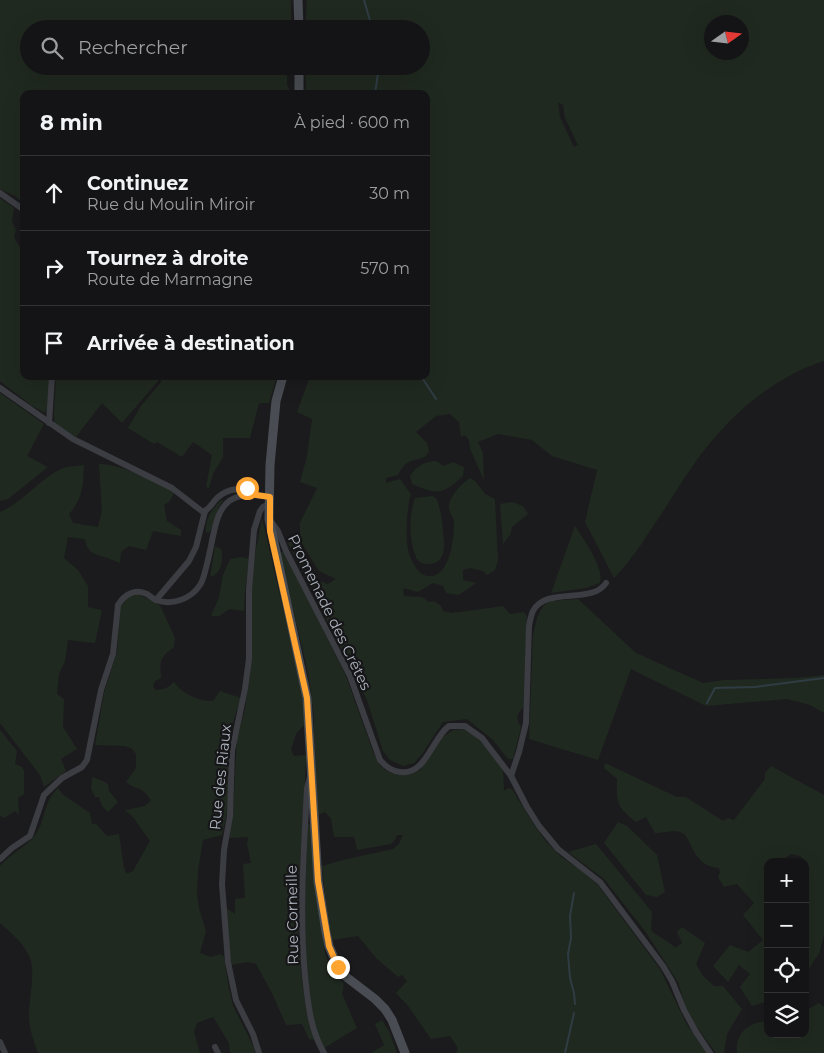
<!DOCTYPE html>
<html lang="fr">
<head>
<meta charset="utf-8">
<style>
	body { margin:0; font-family:Montserrat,sans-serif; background:#212123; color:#f1f3f6 }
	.controls { position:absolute; right:15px; bottom:15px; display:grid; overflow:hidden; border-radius:10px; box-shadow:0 5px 20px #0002 }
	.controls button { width:45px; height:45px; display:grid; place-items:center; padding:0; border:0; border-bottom:1px solid #333335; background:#141416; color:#f1f3f6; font:25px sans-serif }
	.compass { position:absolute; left:704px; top:15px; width:45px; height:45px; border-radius:50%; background:#141416; box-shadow:0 5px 20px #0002; rotate:76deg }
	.stop { position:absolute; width:15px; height:15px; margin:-11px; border:4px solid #ffa331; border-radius:50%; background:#fff }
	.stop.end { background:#ffa331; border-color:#fff; box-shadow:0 1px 5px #0008 }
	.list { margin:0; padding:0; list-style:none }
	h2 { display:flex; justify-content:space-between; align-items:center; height:65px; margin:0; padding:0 20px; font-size:21px }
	h2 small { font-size:16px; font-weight:400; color:#9d9ea1 }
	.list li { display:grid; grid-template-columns:32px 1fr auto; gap:15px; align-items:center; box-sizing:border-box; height:75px; padding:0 20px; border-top:1px solid #333335 }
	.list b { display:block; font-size:19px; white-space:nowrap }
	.list p { margin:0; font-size:16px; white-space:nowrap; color:#9d9ea1 }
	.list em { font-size:16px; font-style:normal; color:#9d9ea1 }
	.icon { flex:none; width:28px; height:28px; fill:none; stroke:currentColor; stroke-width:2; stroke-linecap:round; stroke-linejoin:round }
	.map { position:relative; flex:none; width:824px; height:1053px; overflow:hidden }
	.search { position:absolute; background:#141416; box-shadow:0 5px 20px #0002; left:20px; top:20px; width:410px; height:55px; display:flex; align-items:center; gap:12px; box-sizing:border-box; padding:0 18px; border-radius:28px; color:#9d9ea1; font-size:19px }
	.panel { position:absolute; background:#141416; box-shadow:0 5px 20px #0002; left:20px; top:90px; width:410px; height:290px; border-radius:10px }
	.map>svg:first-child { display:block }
</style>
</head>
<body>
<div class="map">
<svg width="824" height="1053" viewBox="0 0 824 1053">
	<rect width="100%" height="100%" fill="#1b1b1d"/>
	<g fill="#202920" fill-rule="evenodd">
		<polygon points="0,0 291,0 291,29 29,29 29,66 287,66 287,84 291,94 24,94 24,204 15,196 0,189"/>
		<path d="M307,0h517v361c-42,13 -79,42 -108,75 -20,22 -36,49 -52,74 -16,23 -30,48 -50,68l-29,-56 12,-52 -45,-14 -20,-16 -34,-6 -20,8 5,11 1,27 -14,-31 -1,-9 -4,-5 -4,2 -2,-15 -9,-8 -14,2 -20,16 11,11 2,8 -4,6c-14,5 -19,2 -27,18l-12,3v5l14,-4 11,15c-4,13 -5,35 -4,49 1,14 13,43 32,30 12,-9 15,-36 15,-50 0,-5 -4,-9 -5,-14 -1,-12 12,-25 21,-31l5,3 10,13 10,5 3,62 -3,9 -8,5 -4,-4 -13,-3 -7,2v10l13,3 -17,12 -13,-2 -3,-7 -10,-3 -15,9 -15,-4 1,8 18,1 7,5 5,-1 7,5 2,5 9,2 51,-7 7,8 14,-2 3,4 -4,92c-7,7 -7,11 -2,19l-8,32h-5l-15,-19 -26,-21 -24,3 -21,32 -8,9 -11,3 -13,-6 -7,-9 -16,-51 -79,-157 5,-2 26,40 9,3 8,-5 -17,-8 -19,-31v-17l17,-35 -17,-6 7,-26 5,-37 -15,-7 13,-36h116v-282h-120l-1,-28h116v-37h-116zM712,22h30v30h-30zM558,102l5,3 2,13 13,27 -4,2 -14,-30z"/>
		<polygon points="0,198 14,208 12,222 16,230 14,237 24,254 24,376 50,376 47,408 45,413 32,406 0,381"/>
		<polygon points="56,376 277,376 269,403 259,403 250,438 223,438 223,457 213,474 209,488 206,487 212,455 193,442 182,457 157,442 154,444 128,428 141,406 162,381 159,380 122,423 102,403 76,437 55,424 54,413"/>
		<polygon points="0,393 44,424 27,456 48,467 8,499 0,501"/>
		<path d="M436,461l8,5 9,-4 11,5 -1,9c-21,19 -25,19 -51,8l-2,-8c7,-10 13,-14 26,-15z"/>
		<path d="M99,464c27,1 52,17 76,28l-6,10 -5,3 3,16 14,9v6l-28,-5 -7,19 -17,-4 -8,6 -1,11c-6,-2 -11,-5 -16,-6 -12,-4 -17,-5 -19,-18l-17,-2 -4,21 14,12 10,16v21l14,3 -7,33 -27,-3 -3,21 -6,13 -2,20 7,5 -1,28 14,22 -16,10 5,12 -22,16 -4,-12 -40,-52v-211c24,-10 38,-32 61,-43 7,-3 16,-3 23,-4 -1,21 -1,33 -15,49l4,9 25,4 4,-16z"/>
		<path d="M432,496l4,2c5,11 6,22 7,35 2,13 3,32 -16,31 -4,0 -8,-2 -10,-5 -1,0 -2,-7 -3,-7 -5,-18 -5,-36 1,-54z"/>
		<path d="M221,500l2,1c-8,9 -7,22 -14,32l-3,-1c-1,-14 6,-22 15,-32z"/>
		<polygon points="512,502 523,506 528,514 512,527 510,535 503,544 500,504"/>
		<path d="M262,518l40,173 3,33 -9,10 -5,16 3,6 12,-1c-2,76 -13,151 -4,226 3,21 5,40 13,59l-6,-1 -7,-15 -16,1 -14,-32 -16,-29 -8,-2 -17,3 -5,-57 9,6v-15l10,-1 -2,-34 8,-1 -4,-19 1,-7 -19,1 4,-26 4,-74 8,-29 5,-35 1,-81 4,-39z"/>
		<path d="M575,526c8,12 30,43 25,57l-14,5 -35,5z"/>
		<path d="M215,546l6,3c3,11 0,25 -11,28z"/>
		<polygon points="279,552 284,552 346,676 373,752 380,766 387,771 397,775 409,775 420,770 442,737 447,734 453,730 466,729 479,739 503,769 504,791 508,788 512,789 534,825 544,839 560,856 582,871 597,884 660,969 686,1023 707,1053 456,1053 458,1048 450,1036 431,1039 408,1006 396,993 407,981 402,975 398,977 377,959 358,936 332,940 326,903 322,866 343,860 393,849 399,844 403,835 397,835 395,840 391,844 357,850 354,837 334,837 331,819 325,812 318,815 314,754 314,719 311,691 305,659"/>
		<polygon points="241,557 249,559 245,592 244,611 230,609 219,616 211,616 219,597 223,575 230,559"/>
		<path d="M138,594l22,11 15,33 -1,9c-15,11 -14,13 -13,31l-6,3 -2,5 2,4c8,0 13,-2 19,-8 8,12 26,20 39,19l7,-10 21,7 -12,36 -1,23 1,37 -2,19 -5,22 -19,5 -5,30 -1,24 2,14 7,23 -6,22 11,4 10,-3 3,3 5,32 4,17 21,41 1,6h-25l-1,-10 -16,-26 -16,6 -3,9 6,21h-162c-4,-11 -8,-22 -9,-34 -1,-16 7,-46 1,-61 -7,-16 -18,-24 -30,-35v-57c10,-12 28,-20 36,-32 10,-15 7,-32 22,-46l4,6 28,19 2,11h4l11,12 12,-2 5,34 3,6 6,-3 17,-30 -17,-24 -8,-7 20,-4 6,-6c-10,-15 -14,-9 -25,-18l10,-14v-14l-5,-6 -6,-2 -30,-1 9,-52 13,-41 3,-45 7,-9z"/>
		<polygon points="578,599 636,653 703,683 724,680 796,678 824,675 824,713 810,705 787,699 706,706 631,669 598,760 529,739 533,635 537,618 543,606 550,601"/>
		<polygon points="0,730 17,751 15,764 22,767 24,771 24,794 18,798 19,815 15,811 4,818 0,816"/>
		<path d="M605,763l72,34h9l37,24 5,-3 6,2 31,-41v-6l6,-7 53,29v140l-5,19 -6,8 -8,15 -1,-117 -4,-4 -9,-2 -11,8h-12v139l-16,5 -12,-19 10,-13 -11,-9 -11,17 -15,-16 17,-21 18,7 15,-12 -20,-25 11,-12 -17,-19 -13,3 -6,-10 2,-5 -1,-4c-29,-2 -26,-33 -39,-36 -7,-2 -17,1 -25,1l-9,-16 -10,5c-19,-15 -20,-19 -19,-43l-13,-11z"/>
		<polygon points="92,777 103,781 108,784 109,791 118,802 108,812 102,806 99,797 95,797 91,789"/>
		<polygon points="618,822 627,826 657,855 665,892 657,897 646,895 604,843"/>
		<polygon points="308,824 312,826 315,884 325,954 333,972 344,984 342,994 357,1028 324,1048 320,1041 312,1011 303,940"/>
		<path d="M596,844l56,68 -1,18c7,8 18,10 24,18l7,-5 -5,-11 5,-5 23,16 -9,21 7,12 11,10h9l19,23 -15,25 -3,19h-8l-20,-27 -11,-21 -7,-23 -33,-51 -41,-52 -36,-27z"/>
		<path d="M819,1003l5,4v46h-87c-2,-20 12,-31 31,-32v13h37v-23z"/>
		<polygon points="382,1020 389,1031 397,1053 371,1053 384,1045 375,1024"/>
	</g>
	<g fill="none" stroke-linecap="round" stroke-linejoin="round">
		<g stroke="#2f3c43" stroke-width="2">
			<polyline points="364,0 371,24 374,29"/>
			<polyline points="375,94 379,66"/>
			<polyline points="421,376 436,399"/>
			<polyline points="707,703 715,688 755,687 824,678"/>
			<polyline points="574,893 570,916 571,938 568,954 570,978 574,993 575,1004"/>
			<polyline points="565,1053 574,1013"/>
		</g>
		<g stroke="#3b3d43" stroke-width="6">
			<polyline points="0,193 24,210"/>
			<path d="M0,388l73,51 99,49 31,24c7,-3 9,-9 14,-14 11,-10 26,-12 38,-4"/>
			<polyline points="49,423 52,376"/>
			<path d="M270,520l8,11 8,20 64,125 30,84c5,6 11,11 20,12 26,4 32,-34 49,-46h16l17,12 29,38 16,31 12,19 19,23 42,33 63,84 9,15 12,29 12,22 14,21"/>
			<polyline points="156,600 189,561 196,547 205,511"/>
			<path d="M511,776l8,-24 7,-29 3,-97c1,-5 2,-11 4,-15 13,-25 59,-6 73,-28"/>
			<path d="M310,777l-3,11c-3,62 -8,125 -2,188 3,27 5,53 19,77"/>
			<path d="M0,859l12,-11 18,-12 14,-41 18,-17 20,-11 5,-7 14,-70 12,-36 5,-49c6,-10 17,-17 29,-11 3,2 6,5 9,6 16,6 35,-1 44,-15 4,-6 5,-14 7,-21 11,-43 6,-78 63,-67"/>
			<polyline points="0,1042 5,1053"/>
			<polyline points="215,1047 218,1053"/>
			<polyline points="259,1053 253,1034 236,1000 228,962 222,884 224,850 230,816 232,751 245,689 249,659 249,590 254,530 260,511 263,507 269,504"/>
		</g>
		<g stroke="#494d53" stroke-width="9">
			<polyline points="298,0 299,29"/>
			<polyline points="299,66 299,94"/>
			<polyline points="283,376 276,401 270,465 269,519 307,698 318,881 326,932 329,946 338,967 345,976 375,999 385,1009 392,1020 405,1053"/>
		</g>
	</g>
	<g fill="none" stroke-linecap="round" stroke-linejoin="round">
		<polyline stroke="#ffa331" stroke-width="6" points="247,488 256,495 270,497 270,531 307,698 318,881 329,946 338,967"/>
	</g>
	<g text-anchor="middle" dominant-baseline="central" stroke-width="4.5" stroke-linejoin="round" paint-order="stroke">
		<g font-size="15" fill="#adb4be" stroke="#161618">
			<text transform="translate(330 612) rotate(64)">Promenade des Crêtes</text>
			<text transform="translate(220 777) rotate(-84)">Rue des Riaux</text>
			<text transform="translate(292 915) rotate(-91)">Rue Corneille</text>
		</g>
	</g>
</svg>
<div class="controls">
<button>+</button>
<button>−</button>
<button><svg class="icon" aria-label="locate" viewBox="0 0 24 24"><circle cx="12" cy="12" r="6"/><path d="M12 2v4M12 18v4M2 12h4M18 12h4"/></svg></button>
<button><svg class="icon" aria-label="layers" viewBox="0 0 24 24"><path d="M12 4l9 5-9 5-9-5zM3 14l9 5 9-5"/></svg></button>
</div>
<svg class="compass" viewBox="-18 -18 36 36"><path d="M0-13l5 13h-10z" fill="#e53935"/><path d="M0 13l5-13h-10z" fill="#9d9ea1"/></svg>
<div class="stop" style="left:247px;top:488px"></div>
<div class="stop end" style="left:338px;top:967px"></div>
<div class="search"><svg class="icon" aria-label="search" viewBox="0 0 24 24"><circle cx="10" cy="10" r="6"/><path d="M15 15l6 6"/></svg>Rechercher</div>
<section class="panel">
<h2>8 min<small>À pied · 600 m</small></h2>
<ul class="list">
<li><svg class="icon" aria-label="ahead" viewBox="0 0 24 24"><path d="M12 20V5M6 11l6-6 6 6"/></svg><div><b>Continuez</b><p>Rue du Moulin Miroir</p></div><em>30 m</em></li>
<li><svg class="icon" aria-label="right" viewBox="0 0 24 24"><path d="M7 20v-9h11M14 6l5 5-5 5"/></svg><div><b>Tournez à droite</b><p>Route de Marmagne</p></div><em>570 m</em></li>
<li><svg class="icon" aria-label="arrive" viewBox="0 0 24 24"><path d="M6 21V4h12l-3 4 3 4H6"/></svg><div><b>Arrivée à destination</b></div></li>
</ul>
</section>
</div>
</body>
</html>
